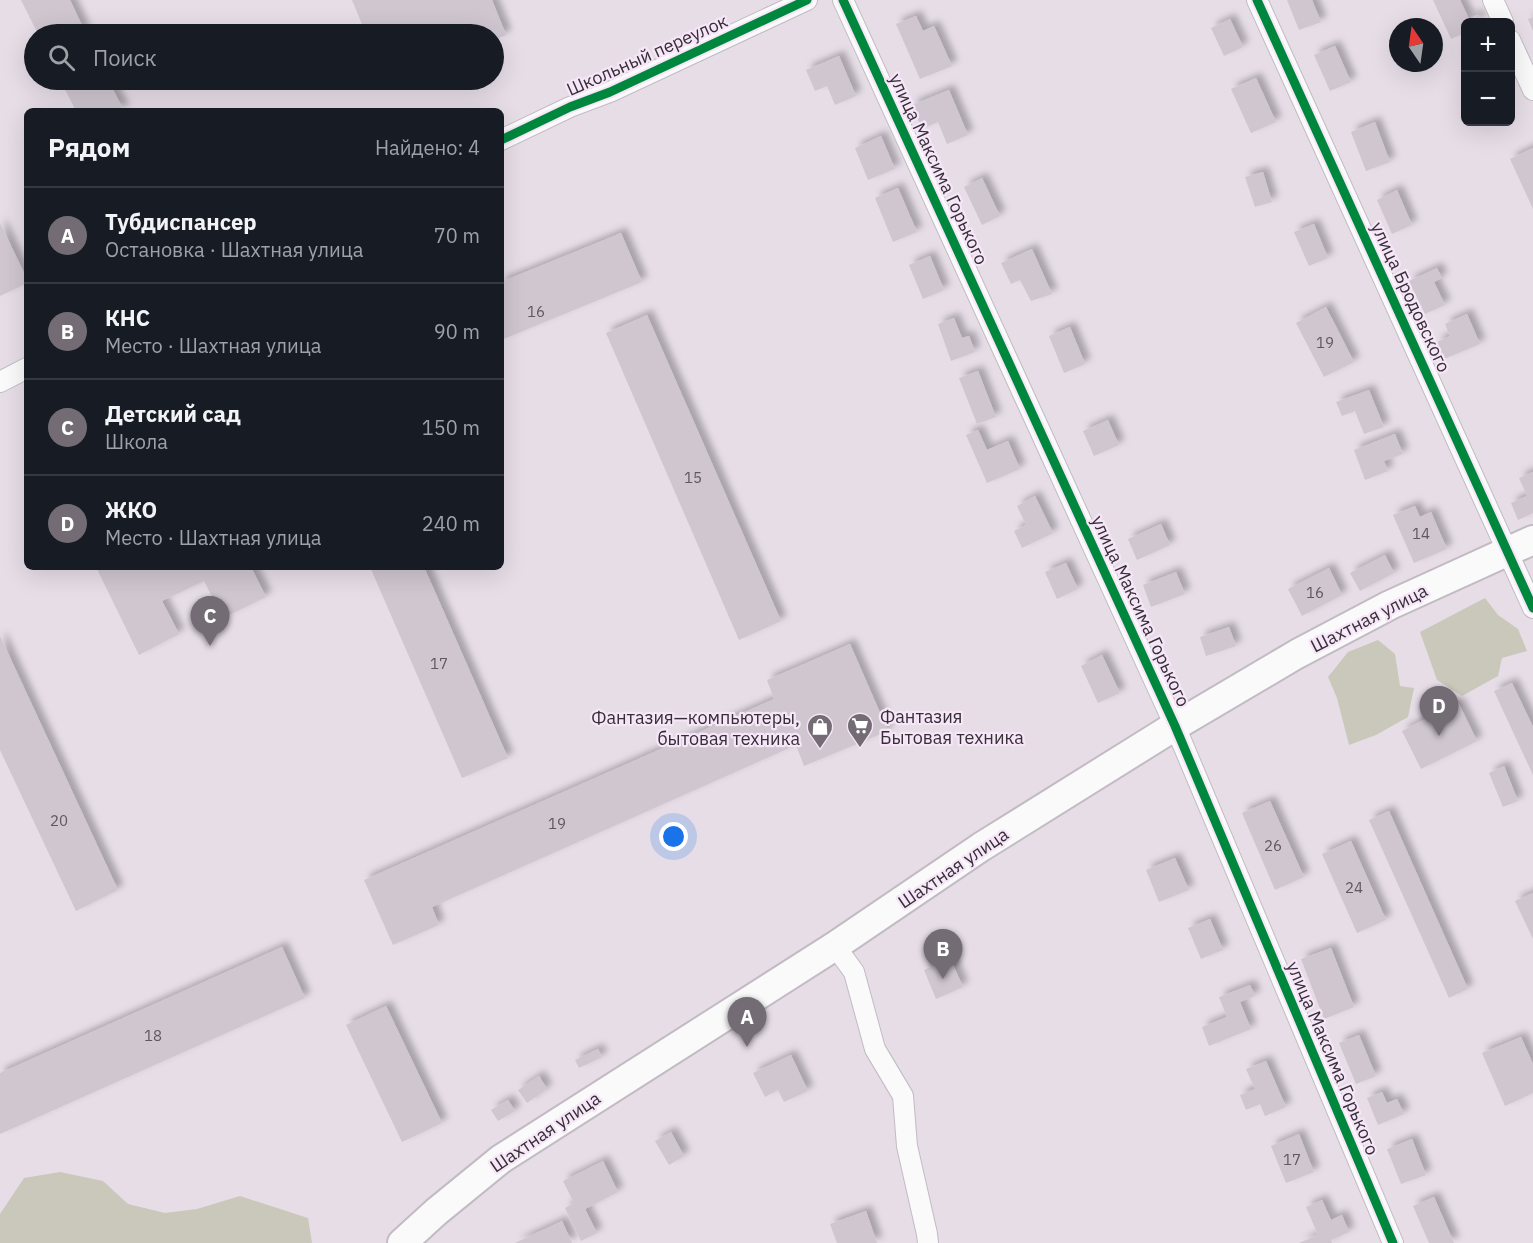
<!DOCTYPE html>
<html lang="ru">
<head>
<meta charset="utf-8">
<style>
	body { margin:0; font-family:"IBM Plex Sans",sans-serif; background:#20242c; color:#f1f3f6 }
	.controls { position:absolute; right:18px; top:18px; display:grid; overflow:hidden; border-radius:9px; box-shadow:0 6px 24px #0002 }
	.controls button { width:54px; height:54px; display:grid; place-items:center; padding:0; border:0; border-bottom:2px solid #363941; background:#171b24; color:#f1f3f6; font:30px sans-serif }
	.compass { position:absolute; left:1389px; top:18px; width:54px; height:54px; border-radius:50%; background:#171b24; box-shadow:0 6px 24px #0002; rotate:347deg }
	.you { position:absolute; left:674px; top:837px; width:21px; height:21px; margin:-15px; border:4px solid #fff; border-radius:50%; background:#1a73e8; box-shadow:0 0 0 9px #1a73e833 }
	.badge { display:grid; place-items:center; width:39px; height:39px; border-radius:50%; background:#736c74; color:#fff; font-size:20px; font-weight:700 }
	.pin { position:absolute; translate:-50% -50px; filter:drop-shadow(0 2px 3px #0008) }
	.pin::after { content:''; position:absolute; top:32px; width:21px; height:18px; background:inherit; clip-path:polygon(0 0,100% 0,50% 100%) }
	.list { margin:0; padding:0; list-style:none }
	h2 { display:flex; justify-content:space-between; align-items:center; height:78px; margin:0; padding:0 24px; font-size:26px }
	h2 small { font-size:20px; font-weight:400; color:#9ea1a6 }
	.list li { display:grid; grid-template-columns:39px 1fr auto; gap:18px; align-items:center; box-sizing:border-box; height:96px; padding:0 24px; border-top:2px solid #363941 }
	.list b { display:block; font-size:22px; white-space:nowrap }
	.list p { margin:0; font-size:20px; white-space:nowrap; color:#9ea1a6 }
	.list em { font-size:20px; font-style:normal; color:#9ea1a6 }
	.icon { flex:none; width:33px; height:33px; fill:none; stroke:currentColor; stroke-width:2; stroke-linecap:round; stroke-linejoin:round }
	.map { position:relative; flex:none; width:1533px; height:1243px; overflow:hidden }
	.search { position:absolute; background:#171b24; box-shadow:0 6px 24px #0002; left:24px; top:24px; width:480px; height:66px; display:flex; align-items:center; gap:15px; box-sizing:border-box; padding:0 21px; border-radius:33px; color:#9ea1a6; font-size:22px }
	.panel { position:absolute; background:#171b24; box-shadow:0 6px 24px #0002; left:24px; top:108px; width:480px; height:462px; border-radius:9px }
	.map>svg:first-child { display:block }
</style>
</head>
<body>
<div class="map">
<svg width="1533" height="1243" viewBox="0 0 1533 1243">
	<defs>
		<filter id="shadow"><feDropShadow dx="5.5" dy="-5.5" stdDeviation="3" flood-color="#0004"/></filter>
	</defs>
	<rect width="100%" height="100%" fill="#e6dde7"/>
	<g fill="#c9c8ba">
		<polygon points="1485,598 1498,615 1518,629 1527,651 1502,658 1498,676 1462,696 1437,680 1420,632"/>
		<polygon points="1378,640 1395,654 1400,686 1414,688 1408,717 1376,735 1349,745 1337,698 1328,677 1348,652"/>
		<polygon points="60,1172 103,1181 128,1204 165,1213 197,1209 240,1196 308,1218 312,1243 0,1243 0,1214 24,1178"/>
	</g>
	<g fill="#cfc6d0" filter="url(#shadow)">
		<polygon points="21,0 70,0 86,34 38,34"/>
		<polygon points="352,0 492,0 506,35 494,40 494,34 483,34 481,29 468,34 366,34"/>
		<polygon points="1287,0 1312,0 1321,22 1299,30"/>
		<polygon points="1433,0 1460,0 1469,19 1478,15 1481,22 1466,22 1466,32 1451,39"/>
		<polygon points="916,16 923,31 934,26 952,66 920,79 896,24"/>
		<polygon points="1533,17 1533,31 1528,19"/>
		<polygon points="1230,19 1243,47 1224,56 1211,28"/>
		<polygon points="1335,46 1351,82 1330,91 1314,55"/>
		<polygon points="839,56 856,96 835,105 827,86 815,91 806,70"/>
		<polygon points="1256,78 1276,122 1251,133 1231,89"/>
		<polygon points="60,80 108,80 124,111 76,111"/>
		<polygon points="386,80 403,80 388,86"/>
		<polygon points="949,90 968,135 947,144 938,122 922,129 912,105"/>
		<polygon points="1375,122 1390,162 1366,171 1351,132"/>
		<polygon points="881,136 895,169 868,180 855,148"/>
		<polygon points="1533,148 1533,209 1510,159"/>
		<polygon points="1263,172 1272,202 1255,207 1245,177"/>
		<polygon points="982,178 1000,216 982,225 964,187"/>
		<polygon points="898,188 917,232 893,242 875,198"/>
		<polygon points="1397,190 1412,225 1392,234 1377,200"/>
		<polygon points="0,223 27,279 27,283 0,296"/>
		<polygon points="1314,224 1328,258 1309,266 1294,232"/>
		<polygon points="621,233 642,282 501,340 501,282"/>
		<polygon points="1032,249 1052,294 1031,301 1020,280 1011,284 1001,263"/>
		<polygon points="930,256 944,290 923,299 909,265"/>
		<polygon points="1437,268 1442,278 1434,282 1445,305 1425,314 1409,281"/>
		<polygon points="1326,307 1354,362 1324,377 1296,323"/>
		<polygon points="1467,314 1480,344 1444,359 1437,342 1450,336 1445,324"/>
		<polygon points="647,315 781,621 739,640 606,333"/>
		<polygon points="954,318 962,338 969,336 975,352 951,361 938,324"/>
		<polygon points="1070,327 1085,364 1064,373 1049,336"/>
		<polygon points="978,371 996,417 977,424 959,378"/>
		<polygon points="1369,390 1384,427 1364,434 1355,411 1342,416 1336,402"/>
		<polygon points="1108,420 1119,445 1094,456 1083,431"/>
		<polygon points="978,430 987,450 1008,441 1020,469 987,483 966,435"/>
		<polygon points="1395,434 1403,454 1384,461 1388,471 1365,480 1354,450"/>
		<polygon points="1533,472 1533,513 1518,520 1511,503 1527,496 1519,478"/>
		<polygon points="1035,496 1053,533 1022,548 1014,531 1026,525 1017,506"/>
		<polygon points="1415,506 1420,517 1431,512 1447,549 1414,563 1393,515"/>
		<polygon points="1161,524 1170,545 1137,560 1128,539"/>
		<polygon points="1385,555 1394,573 1360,591 1350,573"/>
		<polygon points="1066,563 1078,589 1057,599 1045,572"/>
		<polygon points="96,567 251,567 266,597 223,618 204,581 162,601 179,634 139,655"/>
		<polygon points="370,567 424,567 508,758 462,778"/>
		<polygon points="1329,568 1342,595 1302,616 1288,589"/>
		<polygon points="1176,572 1185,594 1151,607 1143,585"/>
		<polygon points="1229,627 1236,646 1206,656 1200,637"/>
		<polygon points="0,636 118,890 76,911 0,750"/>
		<polygon points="850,644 888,731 804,766 796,745 432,907 439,925 393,945 364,880 774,699 767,680"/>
		<polygon points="1102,655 1120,693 1098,703 1081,666"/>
		<polygon points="1512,683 1533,727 1533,775 1494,691"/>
		<polygon points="1458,702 1477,741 1421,769 1402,731"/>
		<polygon points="1504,766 1518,801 1503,807 1489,773"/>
		<polygon points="1270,801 1304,877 1275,890 1242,813"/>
		<polygon points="1389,811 1468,989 1449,998 1369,820"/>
		<polygon points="1351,841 1386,920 1357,933 1322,854"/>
		<polygon points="1175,858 1189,890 1159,902 1146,870"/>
		<polygon points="1533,893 1533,939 1515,901"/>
		<polygon points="1210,919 1223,950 1201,959 1188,928"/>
		<polygon points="282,947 305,998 0,1134 0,1073"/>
		<polygon points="1331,948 1354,1007 1324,1019 1301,959"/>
		<polygon points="950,958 963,987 936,999 924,970"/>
		<polygon points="1250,985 1255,996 1240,1002 1251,1029 1209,1046 1202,1027 1227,1017 1219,997"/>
		<polygon points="386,1006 442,1123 402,1142 346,1025"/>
		<polygon points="1359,1035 1376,1076 1356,1084 1339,1043"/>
		<polygon points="1521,1037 1533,1064 1533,1093 1505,1106 1482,1053"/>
		<polygon points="598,1049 602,1057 579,1068 575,1060"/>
		<polygon points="791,1055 808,1091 784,1102 778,1090 765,1097 753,1073"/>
		<polygon points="1266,1061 1286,1107 1265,1116 1260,1104 1246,1110 1240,1095 1255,1089 1246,1069"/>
		<polygon points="539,1076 547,1089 527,1103 518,1090"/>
		<polygon points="1382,1092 1387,1103 1397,1099 1404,1114 1378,1125 1367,1098"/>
		<polygon points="508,1100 515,1111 498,1121 491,1110"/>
		<polygon points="671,1132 684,1156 669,1165 655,1141"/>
		<polygon points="1299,1134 1314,1172 1286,1183 1271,1146"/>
		<polygon points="1412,1139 1426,1175 1401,1184 1387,1149"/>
		<polygon points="603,1161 618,1192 585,1209 597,1233 581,1241 565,1208 574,1203 563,1181"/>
		<polygon points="1434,1197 1454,1243 1429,1243 1413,1206"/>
		<polygon points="1322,1200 1331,1220 1342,1215 1349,1232 1331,1240 1332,1243 1299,1243 1318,1235 1306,1207"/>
		<polygon points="866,1211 877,1243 837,1243 830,1224"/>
		<polygon points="562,1221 572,1243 515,1243"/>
	</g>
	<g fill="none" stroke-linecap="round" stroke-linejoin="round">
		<defs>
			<g id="street">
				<polyline points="843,0 1175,726 1393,1243"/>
				<polyline points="1257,0 1533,608"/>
				<polyline points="1493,0 1503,22"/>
				<polyline points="1510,40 1533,90"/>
				<polyline points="501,140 570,107 610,92 807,0"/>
				<polyline points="0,382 27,368"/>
				<polyline points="835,946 854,972 875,1049 903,1096 907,1146 927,1234 928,1243"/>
			</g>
			<polyline id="secondary" points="402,1243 436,1212 501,1159 835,946 981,847 1175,726 1297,654 1390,605 1533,540"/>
		</defs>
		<use href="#street" stroke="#c2bbc3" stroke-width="22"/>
		<use href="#secondary" stroke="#c2bbc3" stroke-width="32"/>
		<use href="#street" stroke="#fbfafb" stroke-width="20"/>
		<use href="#secondary" stroke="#fbfafb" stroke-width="28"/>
		<defs>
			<g id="cycleway">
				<polyline points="843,0 1175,726 1393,1243"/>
				<polyline points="1257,0 1533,608"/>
				<polyline points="501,140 570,107 610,92 807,0"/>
			</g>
		</defs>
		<use href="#cycleway" stroke="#f6e6f8" stroke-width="13"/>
		<use href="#cycleway" stroke="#00873e" stroke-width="9"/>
	</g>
	<defs>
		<symbol id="supermarket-pin" viewBox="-11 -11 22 30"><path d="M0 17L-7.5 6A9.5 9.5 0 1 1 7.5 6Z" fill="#736c74" stroke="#f6e6f8"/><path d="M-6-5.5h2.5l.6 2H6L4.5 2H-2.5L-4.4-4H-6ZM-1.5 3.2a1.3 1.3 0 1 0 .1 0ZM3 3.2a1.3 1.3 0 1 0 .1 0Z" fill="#fff"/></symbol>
		<symbol id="shop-pin" viewBox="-11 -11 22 30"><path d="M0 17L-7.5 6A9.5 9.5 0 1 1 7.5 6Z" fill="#736c74" stroke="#f6e6f8"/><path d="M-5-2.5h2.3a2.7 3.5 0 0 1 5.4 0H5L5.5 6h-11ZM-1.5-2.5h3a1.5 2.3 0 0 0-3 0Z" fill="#fff"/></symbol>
	</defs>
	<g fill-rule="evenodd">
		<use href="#supermarket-pin" x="845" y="711" width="30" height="40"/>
		<use href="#shop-pin" x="805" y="712" width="30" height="40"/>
	</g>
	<g text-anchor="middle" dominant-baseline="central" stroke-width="4.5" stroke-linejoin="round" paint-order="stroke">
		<g font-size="15" fill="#5f5860">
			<text x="536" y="311">16</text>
			<text x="1325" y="342">19</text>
			<text x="693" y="477">15</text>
			<text x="1421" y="533">14</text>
			<text x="1315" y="592">16</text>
			<text x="439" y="663">17</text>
			<text x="59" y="820">20</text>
			<text x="557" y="823">19</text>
			<text x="1273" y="845">26</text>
			<text x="1354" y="887">24</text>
			<text x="153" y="1035">18</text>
			<text x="1292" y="1159">17</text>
		</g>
		<g font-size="18" fill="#352f36" stroke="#f6e6f8">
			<text transform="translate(647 55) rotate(-24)">Школьный переулок</text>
			<text transform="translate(939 169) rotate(65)">улица Максима Горького</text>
			<text transform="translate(1411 297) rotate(65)">улица Бродовского</text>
			<text transform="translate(1141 611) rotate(65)">улица Максима Горького</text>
			<text transform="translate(1369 618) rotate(-27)">Шахтная улица</text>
			<text transform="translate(953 868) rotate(-34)">Шахтная улица</text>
			<text transform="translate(1333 1058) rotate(67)">улица Максима Горького</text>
			<text transform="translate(545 1132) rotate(-34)">Шахтная улица</text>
		</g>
		<g font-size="18" fill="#352f36" stroke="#f6e6f8" text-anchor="start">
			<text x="880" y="716">Фантазия<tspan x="880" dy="21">Бытовая техника</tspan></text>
			<text x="800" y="717" text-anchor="end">Фантазия—компьютеры,<tspan x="800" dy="21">бытовая техника</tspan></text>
		</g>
	</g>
</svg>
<div class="controls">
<button>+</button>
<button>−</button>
</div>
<svg class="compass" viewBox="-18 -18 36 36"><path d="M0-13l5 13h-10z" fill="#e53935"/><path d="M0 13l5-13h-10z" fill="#9ea1a6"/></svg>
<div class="you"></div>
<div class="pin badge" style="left:747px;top:1047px">A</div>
<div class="pin badge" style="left:943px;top:979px">B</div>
<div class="pin badge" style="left:210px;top:646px">C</div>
<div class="pin badge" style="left:1439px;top:736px">D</div>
<div class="search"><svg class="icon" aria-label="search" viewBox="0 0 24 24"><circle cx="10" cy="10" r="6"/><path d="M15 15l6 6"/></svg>Поиск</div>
<section class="panel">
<h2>Рядом<small>Найдено: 4</small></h2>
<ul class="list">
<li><span class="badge">A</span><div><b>Тубдиспансер</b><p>Остановка · Шахтная улица</p></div><em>70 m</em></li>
<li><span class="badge">B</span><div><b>КНС</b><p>Место · Шахтная улица</p></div><em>90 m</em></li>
<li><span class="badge">C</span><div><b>Детский сад</b><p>Школа</p></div><em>150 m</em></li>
<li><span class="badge">D</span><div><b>ЖКО</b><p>Место · Шахтная улица</p></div><em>240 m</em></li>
</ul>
</section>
</div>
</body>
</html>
